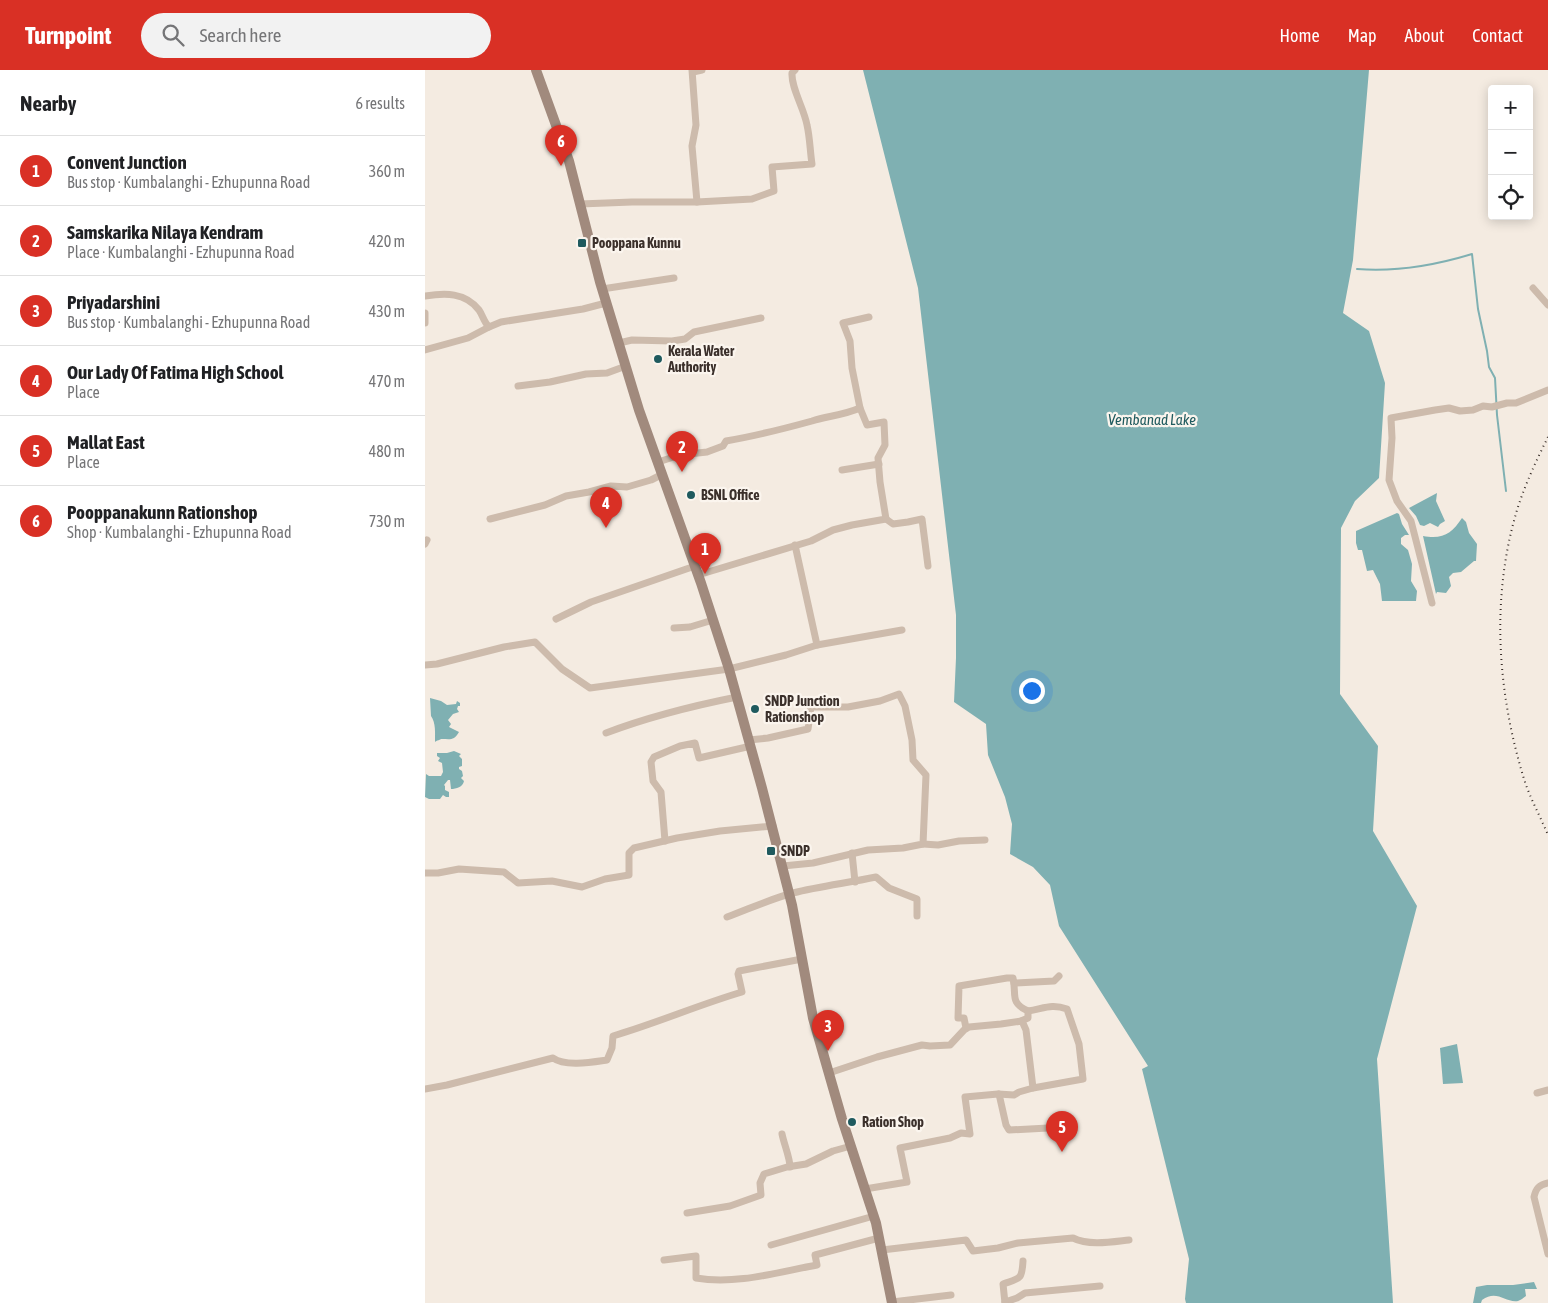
<!DOCTYPE html>
<html lang="en">
<head>
<meta charset="utf-8">
<style>
	body { margin:0; font-family:"Asap Condensed",sans-serif; background:#f2f2f2; color:#202124 }
	.controls { position:absolute; right:15px; top:15px; display:grid; overflow:hidden; border-radius:5px; box-shadow:0 2px 12px #0003 }
	.controls button { width:45px; height:45px; display:grid; place-items:center; padding:0; border:0; border-bottom:1px solid #e0e0e0; background:#fff; color:#202124; font:25px sans-serif }
	.you { position:absolute; left:606px; top:620px; width:18px; height:18px; margin:-12px; border:4px solid #fff; border-radius:50%; background:#1a73e8; box-shadow:0 0 0 8px #1a73e833 }
	.badge { display:grid; place-items:center; width:32px; height:32px; border-radius:50%; background:#d93025; color:#fff; font-size:16px; font-weight:700 }
	.pin { position:absolute; translate:-50% -41px; filter:drop-shadow(0 1px 2px #0008) }
	.pin::after { content:''; position:absolute; top:26px; width:18px; height:15px; background:inherit; clip-path:polygon(0 0,100% 0,50% 100%) }
	.list { margin:0; padding:0; list-style:none }
	h2 { display:flex; justify-content:space-between; align-items:center; height:65px; margin:0; padding:0 20px; font-size:21px }
	h2 small { font-size:16px; font-weight:400; color:#757577 }
	.list li { display:grid; grid-template-columns:32px 1fr auto; gap:15px; align-items:center; box-sizing:border-box; height:70px; padding:0 20px; border-top:1px solid #e0e0e0 }
	.list b { display:block; font-size:19px; white-space:nowrap }
	.list p { margin:0; font-size:16px; white-space:nowrap; color:#757577 }
	.list em { font-size:16px; font-style:normal; color:#757577 }
	.icon { flex:none; width:28px; height:28px; fill:none; stroke:currentColor; stroke-width:2; stroke-linecap:round; stroke-linejoin:round }
	.map { position:relative; flex:none; width:1123px; height:1233px; overflow:hidden }
	header { display:flex; align-items:center; gap:30px; box-sizing:border-box; height:70px; padding:0 25px; background:#d93025; color:#fff }
	header strong { font-size:24px }
	nav { display:flex; gap:28px; margin-inline-start:auto; font-size:18px }
	.search { width:350px; height:45px; background:#f2f2f2; display:flex; align-items:center; gap:12px; box-sizing:border-box; padding:0 18px; border-radius:28px; color:#757577; font-size:19px }
	main { display:flex }
	aside { flex:1; background:#fff }
	.map>svg:first-child { display:block }
</style>
</head>
<body>
<header>
<strong>Turnpoint</strong>
<div class="search"><svg class="icon" aria-label="search" viewBox="0 0 24 24"><circle cx="10" cy="10" r="6"/><path d="M15 15l6 6"/></svg>Search here</div>
<nav><a>Home</a><a>Map</a><a>About</a><a>Contact</a></nav>
</header>
<main>
<aside>
<h2>Nearby<small>6 results</small></h2>
<ul class="list">
<li><span class="badge">1</span><div><b>Convent Junction</b><p>Bus stop · Kumbalanghi - Ezhupunna Road</p></div><em>360 m</em></li>
<li><span class="badge">2</span><div><b>Samskarika Nilaya Kendram</b><p>Place · Kumbalanghi - Ezhupunna Road</p></div><em>420 m</em></li>
<li><span class="badge">3</span><div><b>Priyadarshini</b><p>Bus stop · Kumbalanghi - Ezhupunna Road</p></div><em>430 m</em></li>
<li><span class="badge">4</span><div><b>Our Lady Of Fatima High School</b><p>Place</p></div><em>470 m</em></li>
<li><span class="badge">5</span><div><b>Mallat East</b><p>Place</p></div><em>480 m</em></li>
<li><span class="badge">6</span><div><b>Pooppanakunn Rationshop</b><p>Shop · Kumbalanghi - Ezhupunna Road</p></div><em>730 m</em></li>
</ul>
</aside>
<div class="map">
<svg width="1123" height="1233" viewBox="0 0 1123 1233">
	<rect width="100%" height="100%" fill="#f4ebe1"/>
	<g fill="#7fb0b2">
		<polygon points="438,0 944,0 928,190 918,243 944,261 960,313 954,408 930,431 916,458 915,624 953,676 948,761 992,836 952,989 968,1233 761,1233 760,1229 764,1189 717,999 723,996 634,856 625,815 608,797 585,784 587,754 580,727 563,685 561,654 529,632 531,588 531,545 493,218"/>
		<polygon points="1012,423 1011,431 1020,451 1015,454 1013,457 1005,453 999,456 995,455 991,446 984,438"/>
		<polygon points="972,443 974,444 977,454 984,465 980,465 976,468 976,474 983,480 987,494 986,511 992,521 991,531 957,531 955,514 948,500 942,501 937,480 933,480 931,473 931,461"/>
		<path d="M1037,448l4,4 3,11 8,11 -1,17h-2l-13,11 -8,1 -4,4 2,9 -5,7 -9,-1 -1,2 -13,-58c20,4 29,-3 39,-18z"/>
		<path d="M5,628l11,3 6,4 9,-1 1,-3 3,2v3h-2l-1,3 2,3 -6,2 -5,6 3,4 -2,3 10,5c-5,9 -9,7 -17,7 -1,0 -6,2 -7,3 0,-9 1,-19 -4,-26z"/>
		<path d="M29,681l7,3 -2,2 3,3v7l-3,1v2l3,2 1,5 -2,2 3,3c-1,6 -8,8 -13,8l-1,-9h-2l-4,5 1,1v4l4,2v5h-3l-3,-2 -3,4h-11l-4,-2 1,-23 3,2h12l2,-4 -1,-9 -4,-2 2,-3 -3,-2v-3h10z"/>
		<polygon points="1032,974 1038,1013 1018,1014 1015,978"/>
		<path d="M1109,1212l3,7h-12l1,7c-3,2 -5,4 -8,5 -13,2 -21,-12 -36,-1l-1,3h-8l3,-16 11,-2h26z"/>
	</g>
	<g fill="none" stroke-linecap="round" stroke-linejoin="round">
		<path stroke="#7fb0b2" stroke-width="2" d="M932,199c38,3 79,-4 115,-15l6,55 9,42 2,16 6,11 2,37 9,76"/>
		<g stroke="#cdbbac" stroke-width="7">
			<polyline points="268,2 277,0"/>
			<path d="M272,132l55,-3 22,-8 -2,-24 40,-3c-2,-13 -2,-26 -5,-39 -3,-17 -16,-37 -15,-52l3,-3"/>
			<polyline points="155,134 207,132 272,132 267,76 271,55 267,0"/>
			<polyline points="1108,218 1123,235"/>
			<polyline points="177,219 249,208"/>
			<path d="M0,226c20,-3 40,-4 54,14 4,6 5,12 10,17l12,-5 82,-13 23,-6"/>
			<polyline points="0,243 0,253"/>
			<polyline points="194,273 207,270 247,271 260,269 269,262 336,248"/>
			<polyline points="0,280 43,268 64,257"/>
			<polyline points="93,316 125,312 161,304 182,303 201,296"/>
			<polyline points="435,338 427,298 425,271 418,253 444,247"/>
			<path d="M233,392l22,-7 27,-3 16,-6 3,-5c29,-5 57,-12 86,-20 16,-5 32,-6 48,-13l7,17 17,-3 1,23 -7,13 2,24 6,37 -34,6 -19,5 -22,11 -113,34"/>
			<polyline points="417,400 454,394"/>
			<polyline points="65,449 120,435 141,426 164,422 186,416 202,417 226,410 238,404"/>
			<polyline points="461,449 468,454 483,452 497,449 503,496"/>
			<polyline points="0,474 2,470"/>
			<polyline points="370,475 392,575"/>
			<polyline points="1007,533 986,451 972,431 964,410 967,368 966,348 1010,340 1024,338 1035,341 1048,340 1058,336 1067,337 1082,333 1091,333 1123,320"/>
			<polyline points="131,549 166,532 270,496"/>
			<polyline points="249,558 265,557 288,550"/>
			<polyline points="0,595 12,594 79,577 110,572 137,599 165,618 304,599 361,585 392,575 477,560"/>
			<path d="M181,663c42,-16 86,-27 131,-36"/>
			<polyline points="324,670 343,668 383,659 386,637 423,637 455,631 474,624 480,636 487,670 488,690 501,705 498,774 478,778 443,780 388,793 358,796"/>
			<polyline points="240,771 236,722 228,711 226,692 229,687 255,676 270,673 274,688 326,676"/>
			<polyline points="498,774 513,775 534,771 560,770"/>
			<polyline points="427,783 430,812"/>
			<polyline points="0,803 13,803 34,799 79,802 93,813 127,811 157,817 180,809 204,805 204,783 209,778 252,768 295,761 348,756"/>
			<path d="M302,847c22,-8 43,-18 66,-24 27,-7 55,-10 83,-16l13,11 28,11v17"/>
			<polyline points="589,913 629,911 634,906"/>
			<path d="M603,941c15,-2 23,-8 39,-2l12,35 4,35 -50,9"/>
			<path d="M541,958l-2,-10h-6l1,-32 48,-8h6c4,17 -4,24 15,33v7l-7,3"/>
			<polyline points="404,1003 452,987 497,975 505,976 525,975 539,960 544,957 576,954 597,951 601,960 608,1018 594,1022 589,1025 573,1024 540,1027 545,1064 536,1063 525,1068 475,1078 482,1112 440,1119"/>
			<path d="M0,1019l22,-4 106,-27c12,9 40,4 54,2l5,-12 1,-12c44,-13 85,-31 129,-44l-4,-18 1,-3 63,-12"/>
			<polyline points="1112,1023 1123,1020"/>
			<polyline points="574,1024 581,1055 584,1060 623,1058"/>
			<path d="M357,1064c2,10 8,24 8,33"/>
			<path d="M1123,1113c-9,2 -12,5 -14,14l14,57"/>
			<polyline points="262,1143 305,1136 336,1125 335,1113 339,1104 362,1097 381,1094 408,1081 426,1076"/>
			<polyline points="346,1175 449,1146"/>
			<path d="M457,1180l84,-10 7,11 25,-3 20,-5 55,-5c16,8 38,4 56,2"/>
			<path d="M239,1190l32,-4v22c40,7 82,-6 121,-13l-2,-10 64,-17"/>
			<polyline points="467,1232 526,1225"/>
			<polyline points="580,1232 592,1228 600,1223 675,1216"/>
			<path d="M580,1233l-2,-19c17,-6 19,-4 20,-23"/>
		</g>
		<polyline stroke="#a18a7d" stroke-width="10" points="111,0 144,91 175,212 214,340 276,513 304,599 337,718 367,835 388,948 417,1049 451,1153 467,1233"/>
		<path stroke="#3b302b" stroke-width="2" stroke-dasharray="1 4" stroke-linecap="butt" d="M1123,367c-12,24 -26,54 -33,80 -24,86 -17,177 9,262 6,19 16,37 24,56"/>
	</g>
	<g fill="#1f5a5e" stroke="#fbf5ee" stroke-width="2">
		<rect x="152" y="168" width="10" height="10" rx="2.5"/>
		<circle cx="233" cy="289" r="5"/>
		<circle cx="266" cy="425" r="5"/>
		<circle cx="330" cy="639" r="5"/>
		<rect x="341" y="776" width="10" height="10" rx="2.5"/>
		<circle cx="427" cy="1052" r="5"/>
	</g>
	<g text-anchor="middle" dominant-baseline="central" stroke-width="4.5" stroke-linejoin="round" paint-order="stroke">
		<g font-size="14" font-weight="bold" fill="#3b302b" stroke="#fbf5ee" text-anchor="start">
			<text x="167" y="173">Pooppana Kunnu</text>
			<text x="243" y="281">Kerala Water<tspan x="243" dy="16">Authority</tspan></text>
			<text x="276" y="425">BSNL Office</text>
			<text x="340" y="631">SNDP Junction<tspan x="340" dy="16">Rationshop</tspan></text>
			<text x="356" y="781">SNDP</text>
			<text x="437" y="1052">Ration Shop</text>
		</g>
		<g font-size="15" font-style="italic" fill="#1f5a5e" stroke="#fbf5ee">
			<text x="727" y="349">Vembanad Lake</text>
		</g>
	</g>
</svg>
<div class="controls">
<button>+</button>
<button>−</button>
<button><svg class="icon" aria-label="locate" viewBox="0 0 24 24"><circle cx="12" cy="12" r="6"/><path d="M12 2v4M12 18v4M2 12h4M18 12h4"/></svg></button>
</div>
<div class="you"></div>
<div class="pin badge" style="left:280px;top:504px">1</div>
<div class="pin badge" style="left:257px;top:402px">2</div>
<div class="pin badge" style="left:403px;top:981px">3</div>
<div class="pin badge" style="left:181px;top:458px">4</div>
<div class="pin badge" style="left:637px;top:1082px">5</div>
<div class="pin badge" style="left:136px;top:96px">6</div>
</div>
</main>
</body>
</html>
